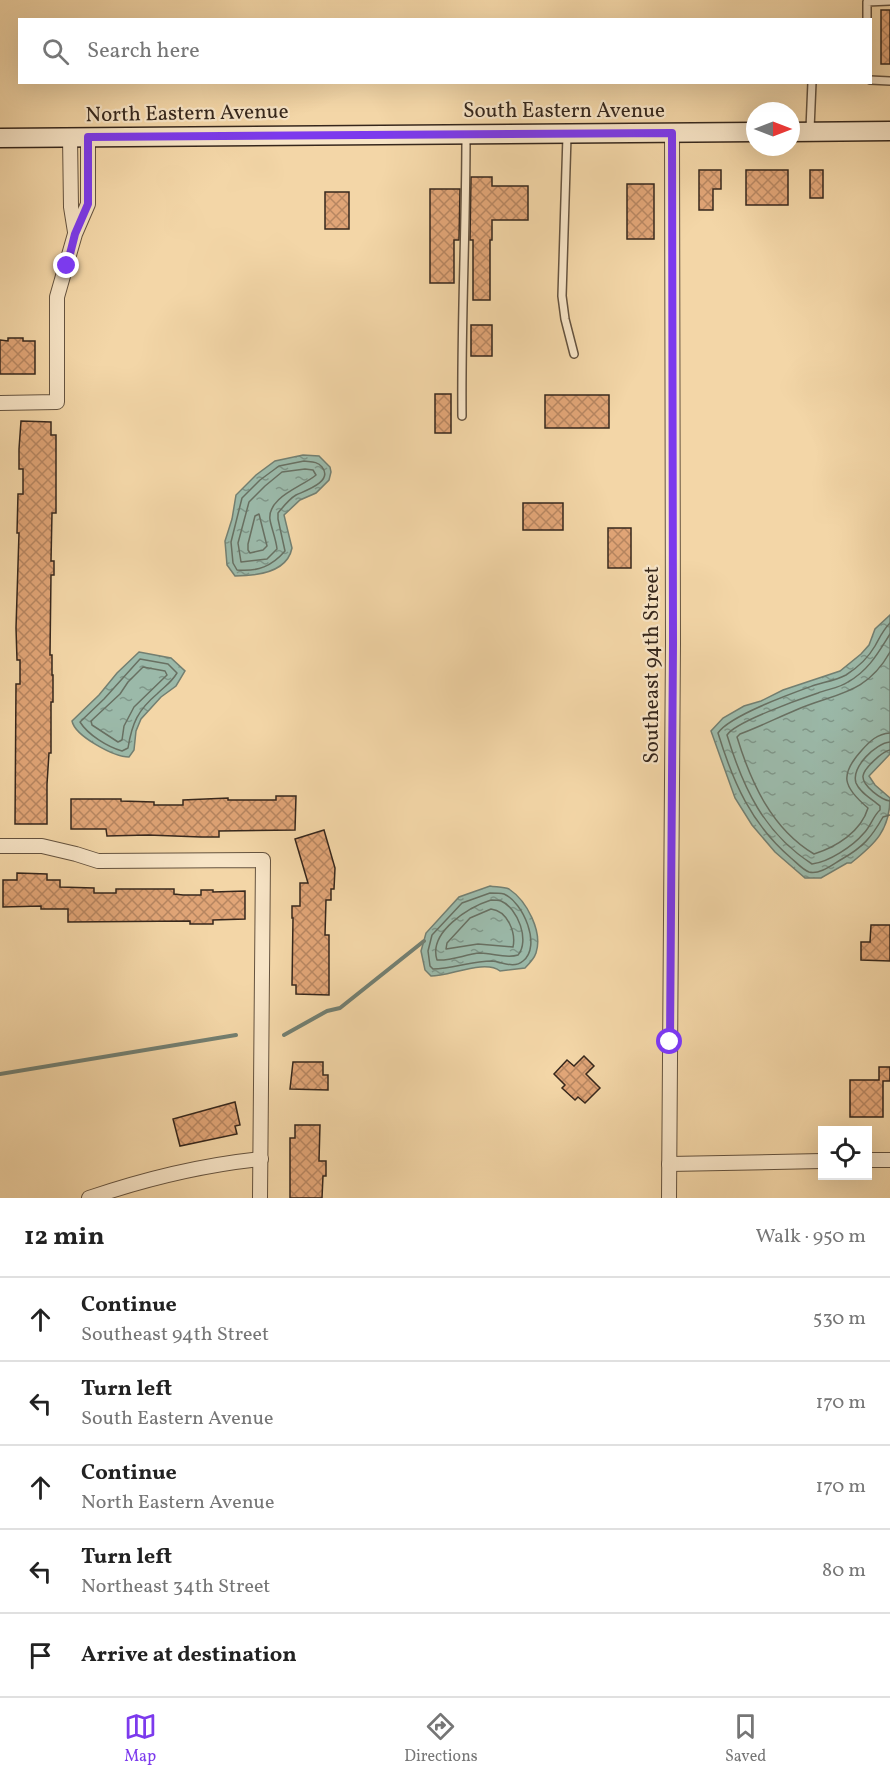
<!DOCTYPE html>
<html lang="en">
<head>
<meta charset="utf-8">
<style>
	body { margin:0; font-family:Vollkorn,serif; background:#f2f2f2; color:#222 }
	.controls { position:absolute; right:18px; bottom:18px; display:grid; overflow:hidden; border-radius:0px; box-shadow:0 6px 24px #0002 }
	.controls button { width:54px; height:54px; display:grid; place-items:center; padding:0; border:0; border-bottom:2px solid #e0e0e0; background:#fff; color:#222; font:30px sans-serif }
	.compass { position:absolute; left:746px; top:102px; width:54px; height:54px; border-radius:50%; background:#fff; box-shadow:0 6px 24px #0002; rotate:90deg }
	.stop { position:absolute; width:18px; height:18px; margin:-14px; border:4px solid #7c3aed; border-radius:50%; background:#fff }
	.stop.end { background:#7c3aed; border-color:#fff; box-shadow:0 2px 6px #0008 }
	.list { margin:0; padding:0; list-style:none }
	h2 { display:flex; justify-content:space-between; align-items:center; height:78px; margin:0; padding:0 24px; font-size:26px }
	h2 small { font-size:20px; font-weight:400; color:#767676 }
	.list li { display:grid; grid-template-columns:39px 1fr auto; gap:18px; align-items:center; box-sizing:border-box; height:84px; padding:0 24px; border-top:2px solid #e0e0e0 }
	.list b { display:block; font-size:22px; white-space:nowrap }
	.list p { margin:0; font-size:20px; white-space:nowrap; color:#767676 }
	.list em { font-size:20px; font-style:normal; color:#767676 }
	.icon { flex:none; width:33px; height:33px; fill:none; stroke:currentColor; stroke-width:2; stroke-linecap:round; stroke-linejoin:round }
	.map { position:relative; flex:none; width:890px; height:1198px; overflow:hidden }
	.search { position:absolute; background:#fff; box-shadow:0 6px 24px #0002; left:18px; right:18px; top:18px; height:66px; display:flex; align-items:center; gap:15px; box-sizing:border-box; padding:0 21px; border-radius:0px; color:#767676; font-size:22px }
	.sheet { height:498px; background:#fff }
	nav { display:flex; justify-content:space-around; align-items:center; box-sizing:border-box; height:84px; border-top:2px solid #e0e0e0; background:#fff; font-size:16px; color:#767676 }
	nav a { display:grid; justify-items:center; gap:3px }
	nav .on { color:#7c3aed }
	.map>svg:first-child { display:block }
</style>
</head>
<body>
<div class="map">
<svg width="890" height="1198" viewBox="0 0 890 1198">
	<defs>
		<pattern id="water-ripples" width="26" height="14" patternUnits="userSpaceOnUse" patternTransform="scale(1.5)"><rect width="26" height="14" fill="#9bb9a9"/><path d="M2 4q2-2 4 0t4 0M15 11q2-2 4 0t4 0" fill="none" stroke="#7f9689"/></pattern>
		<pattern id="building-cross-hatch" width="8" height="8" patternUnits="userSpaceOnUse" patternTransform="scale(1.5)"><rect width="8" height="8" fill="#e1a577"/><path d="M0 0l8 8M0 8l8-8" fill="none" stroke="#b78661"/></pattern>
	</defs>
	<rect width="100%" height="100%" fill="#f3d6a7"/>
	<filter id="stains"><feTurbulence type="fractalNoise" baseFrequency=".00333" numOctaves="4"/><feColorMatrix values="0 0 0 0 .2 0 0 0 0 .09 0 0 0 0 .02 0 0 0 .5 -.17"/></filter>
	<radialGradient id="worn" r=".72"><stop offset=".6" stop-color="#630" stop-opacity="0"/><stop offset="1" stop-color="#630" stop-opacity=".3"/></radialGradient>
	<g fill="url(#water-ripples)" stroke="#737f71" stroke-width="1.5">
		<path d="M303,455l16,1 11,11 1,5 -2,8 -13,13 -16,7 -16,15 8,33c-5,25 -36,28 -57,28l-8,-11 -2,-24 7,-22 4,-24 20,-20 19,-14z"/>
		<path d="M890,615v139l-21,22 6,9 15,13c0,32 -15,46 -39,65h-4l-26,15h-16l-30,-26 -23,-27 -17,-27 -24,-67 12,-13 21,-12 17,-5 22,-11 57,-19 21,-17 8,-9 6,-16z"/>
		<path d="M139,652l32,6 14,13 -9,15 -15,11 -20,22 -5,12 -2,19 -5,7c-15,0 -54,-21 -57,-36l27,-26 18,-22z"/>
		<path d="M490,886c5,1 14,1 19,3 18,12 34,43 27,64 -2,6 -7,11 -11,15l-25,3c-15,-12 -50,5 -69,5l-6,-6 -4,-19 5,-18 33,-36z"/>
	</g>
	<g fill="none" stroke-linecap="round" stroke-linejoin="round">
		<g stroke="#687062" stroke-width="1.5">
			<path d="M304,461c7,1 13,0 18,6 12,15 -18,24 -26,28 -7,4 -13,12 -18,18v6l7,32c-13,15 -27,21 -48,19l-4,-7 -2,-21 11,-44 18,-18 19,-14z"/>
			<path d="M305,469l8,1 3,5c-14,12 -49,22 -46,45 2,10 6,19 7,29l-10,10 -26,3 -3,-19 11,-41 16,-16 17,-14z"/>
			<polygon points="259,514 267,546 263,550 250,553 248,550 248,544 255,516"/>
			<path d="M890,623c-7,7 -10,14 -15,23 -7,12 -18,22 -29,29 -9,5 -21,7 -31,10 -22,8 -85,30 -97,48 15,49 33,91 73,125 5,4 12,12 18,14 11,3 24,-8 33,-13 21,-12 29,-21 41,-42l7,-2"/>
			<path d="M890,634c-12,19 -21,36 -42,48 -9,6 -20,7 -30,11 -18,6 -83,29 -91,42 16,53 37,98 85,129 17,-2 41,-18 52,-31 7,-7 9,-17 16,-23v-4c-8,-7 -20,-13 -24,-23 -5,-16 20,-40 34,-41"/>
			<path d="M890,652c-24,43 -55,41 -94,58 -19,8 -37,17 -56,24l-3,3c14,46 35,92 77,117 22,-7 47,-22 54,-46 -25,-21 -29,-33 -6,-58 8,-9 15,-16 28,-17"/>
			<path d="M140,659l28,5 9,9c-6,10 -12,13 -20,21 -19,16 -25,29 -29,54l-6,3c-14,-4 -34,-16 -42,-29l24,-23z"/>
			<polygon points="143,667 165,671 167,675 134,707 124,726 122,740 118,742 92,725 91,721 120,694 128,682"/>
			<path d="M890,750c-7,1 -26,18 -27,26 -1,10 19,24 27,25"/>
			<path d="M490,893c4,0 10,0 14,1 19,8 38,52 19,67 -9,8 -21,1 -31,0 -20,0 -40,8 -59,8l-3,-3 -2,-15 4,-16 30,-32z"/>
			<path d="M491,900c3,0 7,0 10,1 17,7 29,40 17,54 -12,4 -25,-2 -38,-2 -14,1 -28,8 -43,7 -9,-28 32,-53 54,-60z"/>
			<path d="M491,909c17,2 25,24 22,38l-35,-3 -32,5 1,-6 23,-25z"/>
		</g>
		<g stroke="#737f71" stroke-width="4">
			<polyline points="284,1035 327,1011 340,1008 424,941"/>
			<polyline points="0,1074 236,1035"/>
		</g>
	</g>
	<g fill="url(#building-cross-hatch)" stroke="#36271c" stroke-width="1.5">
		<rect x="881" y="10" width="9" height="54"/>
		<polygon points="699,170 721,170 721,189 713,189 713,210 699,210"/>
		<rect x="746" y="170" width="42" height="35"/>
		<rect x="810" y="170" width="13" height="28"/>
		<polygon points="471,177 492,177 492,186 528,186 528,220 492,220 492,240 490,240 490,300 473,300 473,240 470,240"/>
		<rect x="627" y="184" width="27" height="55"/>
		<polygon points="430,189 460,189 459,240 454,240 454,283 430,283"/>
		<rect x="325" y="192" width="24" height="37"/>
		<rect x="471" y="325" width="21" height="31"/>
		<polygon points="8,338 23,338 23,341 35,341 35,374 0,374 0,340 8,341"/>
		<rect x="435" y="394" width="16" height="39"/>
		<rect x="545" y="395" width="64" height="33"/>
		<polygon points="21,421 51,422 51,435 56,435 56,513 52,513 51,561 54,561 54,575 51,575 50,655 52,655 52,675 53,675 53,702 51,702 51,753 49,753 47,784 47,824 15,824 16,684 20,684 20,660 17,660 16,628 19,533 17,533 18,494 23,494 23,469 19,469 19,449"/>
		<rect x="523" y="503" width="40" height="27"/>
		<rect x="608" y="528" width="23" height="40"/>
		<polygon points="276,796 296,796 295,830 219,831 219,837 201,837 148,835 107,836 106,829 71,829 71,799 121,799 121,801 154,802 154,805 183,805 183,800 228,798 228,800 276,800"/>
		<polygon points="324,830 335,868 334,889 331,889 331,900 326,900 325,935 329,935 329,995 296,994 296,985 292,985 293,918 292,918 292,906 300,906 300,883 308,883 295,839"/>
		<polygon points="17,873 47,874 47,880 60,880 60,887 94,888 94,893 116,893 116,889 174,889 174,894 183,895 201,895 201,890 213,890 213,892 245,891 245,919 213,920 213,924 190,924 190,921 68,922 68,909 41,909 41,906 3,907 3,880 17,880"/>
		<polygon points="871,925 890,925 890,961 861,960 861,942 870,942"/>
		<polygon points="584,1056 594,1066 586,1074 600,1088 585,1103 578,1097 575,1100 562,1088 565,1085 554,1074 567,1060 574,1066"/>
		<polygon points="293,1062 323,1062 323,1075 328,1075 328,1090 290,1089"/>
		<polygon points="879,1067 890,1067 890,1081 883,1081 883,1117 850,1117 850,1080 879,1080"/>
		<polygon points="235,1102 240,1125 235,1126 237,1134 180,1146 173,1119"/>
		<polygon points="295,1125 320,1125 319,1161 326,1161 326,1176 323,1176 322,1198 290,1198 290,1138 295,1138"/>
	</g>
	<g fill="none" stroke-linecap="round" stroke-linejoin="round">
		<defs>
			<g id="lane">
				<polyline points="867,20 867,2 890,1"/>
				<polyline points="870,80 890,81"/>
				<polyline points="810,129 812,82"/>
				<polyline points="567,136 562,296 565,319 574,354"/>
				<path d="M462,416c-1,-93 4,-186 4,-280"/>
			</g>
			<g id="street">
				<polyline points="70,137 71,207 75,232"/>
				<polyline points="0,403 57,402 57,297 75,234 88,204 88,137"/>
				<polyline points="0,846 42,846 76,854 98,861 263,860 260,1198"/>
				<polyline points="868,1160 890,1160"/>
				<polyline points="669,1164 822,1161"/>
				<path d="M89,1198c56,-19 113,-33 172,-39"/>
				<polyline points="669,1198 673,644 672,133"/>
			</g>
			<g id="secondary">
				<polyline points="791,132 890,131"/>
				<polyline points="0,138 755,132"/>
			</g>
		</defs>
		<use href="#lane" stroke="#65533f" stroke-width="10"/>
		<use href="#street" stroke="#65533f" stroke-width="16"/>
		<use href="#secondary" stroke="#36271c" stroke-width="21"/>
		<use href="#lane" stroke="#f7e4c6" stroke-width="7"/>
		<use href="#street" stroke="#f7e4c6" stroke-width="14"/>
		<use href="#secondary" stroke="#f7e4c6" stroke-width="18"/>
	</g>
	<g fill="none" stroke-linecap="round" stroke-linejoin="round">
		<polyline stroke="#7c3aed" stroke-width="8" points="67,266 75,234 88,204 88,137 672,133 673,644 670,1042"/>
	</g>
	<g text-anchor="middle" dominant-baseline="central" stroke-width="4.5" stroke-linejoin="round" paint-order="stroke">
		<g font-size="21" fill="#36271c" stroke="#f7e4c6">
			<text x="564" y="111">South Eastern Avenue</text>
			<text transform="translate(187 114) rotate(-1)">North Eastern Avenue</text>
			<text transform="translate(652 665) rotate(-90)">Southeast 94th Street</text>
		</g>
	</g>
	<rect width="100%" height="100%" filter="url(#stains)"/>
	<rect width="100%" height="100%" fill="url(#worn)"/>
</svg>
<div class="controls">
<button><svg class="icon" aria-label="locate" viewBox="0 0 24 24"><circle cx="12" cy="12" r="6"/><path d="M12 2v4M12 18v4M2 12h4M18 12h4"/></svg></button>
</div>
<svg class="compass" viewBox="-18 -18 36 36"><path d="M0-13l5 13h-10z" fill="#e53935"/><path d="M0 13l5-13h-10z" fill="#767676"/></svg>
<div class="stop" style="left:670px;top:1042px"></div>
<div class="stop end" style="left:67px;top:266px"></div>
<div class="search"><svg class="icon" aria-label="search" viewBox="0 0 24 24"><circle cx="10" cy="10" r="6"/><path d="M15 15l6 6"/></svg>Search here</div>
</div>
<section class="sheet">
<h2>12 min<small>Walk · 950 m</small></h2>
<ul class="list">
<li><svg class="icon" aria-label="ahead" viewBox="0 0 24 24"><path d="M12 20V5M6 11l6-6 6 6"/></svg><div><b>Continue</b><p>Southeast 94th Street</p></div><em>530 m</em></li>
<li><svg class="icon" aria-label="left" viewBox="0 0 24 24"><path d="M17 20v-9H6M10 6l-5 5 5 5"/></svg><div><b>Turn left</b><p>South Eastern Avenue</p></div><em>170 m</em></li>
<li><svg class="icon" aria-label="ahead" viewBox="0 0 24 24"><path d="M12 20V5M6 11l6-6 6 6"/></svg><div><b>Continue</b><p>North Eastern Avenue</p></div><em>170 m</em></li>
<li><svg class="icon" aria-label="left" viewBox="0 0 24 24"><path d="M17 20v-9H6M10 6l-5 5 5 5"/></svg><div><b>Turn left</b><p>Northeast 34th Street</p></div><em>80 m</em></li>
<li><svg class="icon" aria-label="arrive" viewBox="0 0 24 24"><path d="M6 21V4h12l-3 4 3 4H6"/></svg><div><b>Arrive at destination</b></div></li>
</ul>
</section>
<nav>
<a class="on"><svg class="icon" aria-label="map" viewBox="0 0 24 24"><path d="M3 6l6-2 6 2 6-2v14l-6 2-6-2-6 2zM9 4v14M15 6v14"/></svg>Map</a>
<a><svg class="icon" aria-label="directions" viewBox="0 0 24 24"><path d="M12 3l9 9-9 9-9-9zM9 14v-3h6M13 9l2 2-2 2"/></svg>Directions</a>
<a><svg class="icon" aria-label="saved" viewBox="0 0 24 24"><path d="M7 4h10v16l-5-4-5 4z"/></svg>Saved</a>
</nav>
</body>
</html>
